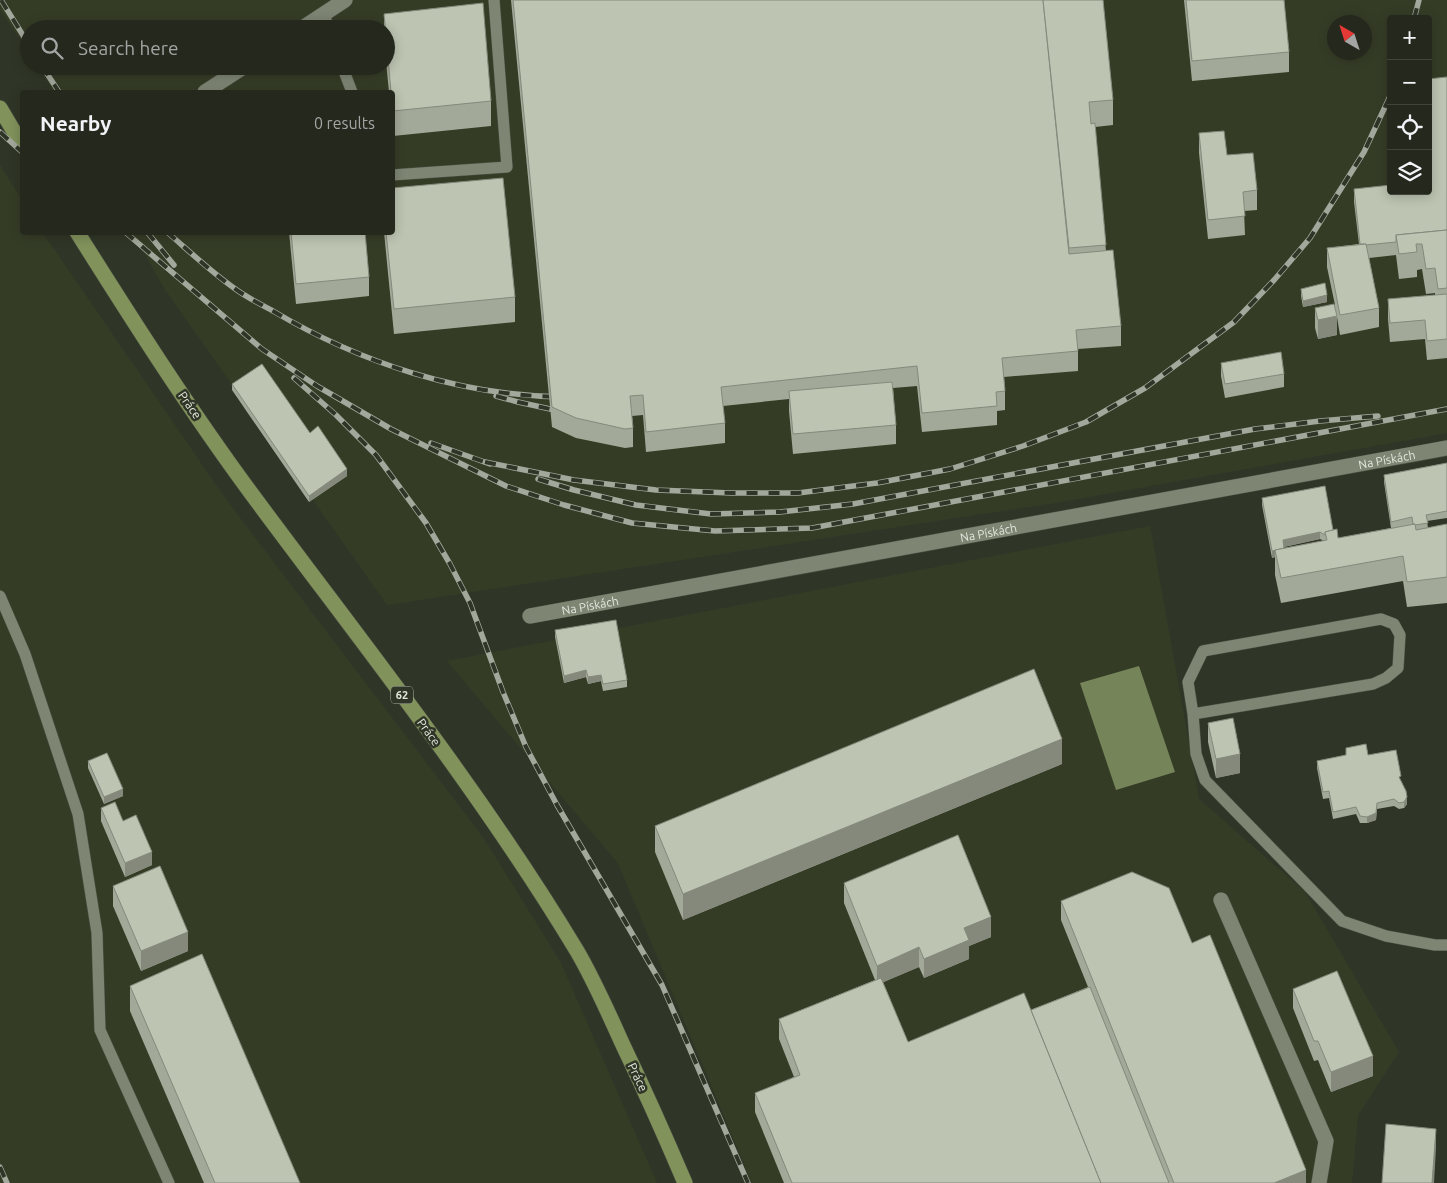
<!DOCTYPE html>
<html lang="en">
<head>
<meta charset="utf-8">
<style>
	body { margin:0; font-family:Ubuntu,sans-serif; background:#30342a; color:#f1f3f6 }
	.controls { position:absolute; right:15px; top:15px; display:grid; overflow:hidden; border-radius:5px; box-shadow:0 2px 12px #0003 }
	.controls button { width:45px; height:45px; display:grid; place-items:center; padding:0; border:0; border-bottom:1px solid #41443b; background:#24281d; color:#f1f3f6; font:25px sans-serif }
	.compass { position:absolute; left:1327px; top:15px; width:45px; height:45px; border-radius:50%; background:#24281d; box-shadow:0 2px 12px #0003; rotate:321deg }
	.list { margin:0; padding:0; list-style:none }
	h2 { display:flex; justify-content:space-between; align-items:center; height:65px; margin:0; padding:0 20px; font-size:21px }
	h2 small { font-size:16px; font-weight:400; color:#a3a6a4 }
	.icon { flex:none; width:28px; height:28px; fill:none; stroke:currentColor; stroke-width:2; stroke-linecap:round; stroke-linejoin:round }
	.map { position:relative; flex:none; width:1447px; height:1183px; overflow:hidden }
	.search { position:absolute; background:#24281d; box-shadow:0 2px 12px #0003; left:20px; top:20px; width:375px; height:55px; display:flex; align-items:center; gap:12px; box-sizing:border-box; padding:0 18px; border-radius:28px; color:#a3a6a4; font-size:19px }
	.panel { position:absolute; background:#24281d; box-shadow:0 2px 12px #0003; left:20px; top:90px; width:375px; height:145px; border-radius:5px }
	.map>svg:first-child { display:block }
</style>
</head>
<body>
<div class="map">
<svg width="1447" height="1183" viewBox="0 0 1447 1183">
	<rect width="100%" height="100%" fill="#303627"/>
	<g fill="#353c26" fill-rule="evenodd">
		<path d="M0,0h1447v433l-386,69 -674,103 -223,-317 -31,-55 259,-1v-140h-338l-17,-26h349v-37h-357v25l-29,-45zM1391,19h37v172h-37zM1334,22h30v30h-30z"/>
		<polygon points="0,165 22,200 22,232 43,233 225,498 485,840 561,963 657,1183 0,1183"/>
		<polygon points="1150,526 1199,799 1305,892 1399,1052 1358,1115 1352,1183 752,1183 618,863 447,661"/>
	</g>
	<polygon fill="#76845a" points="1139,666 1175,772 1116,790 1080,683"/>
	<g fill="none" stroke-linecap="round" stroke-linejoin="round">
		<defs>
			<g id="lane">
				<polyline points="324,14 329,29"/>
				<polyline points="342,66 352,92"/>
				<polyline points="392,175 507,167 494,0"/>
				<polyline points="0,596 25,654 78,814 97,933 100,1030 169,1183"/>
				<polyline points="1193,714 1188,682 1203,651 1381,619 1394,624 1400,635 1398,668 1386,678 1373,684 1193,714 1196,754 1205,780 1342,921 1386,936 1435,945 1447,945"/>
			</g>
			<g id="street">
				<polyline points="301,29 345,0"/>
				<polyline points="205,92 245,66"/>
				<path id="s1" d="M530,616l917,-168"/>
				<polyline points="1221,900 1326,1141 1319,1183"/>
			</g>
			<g id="primary">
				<polyline points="0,108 22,145"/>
				<path d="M77,232c56,89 112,177 174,261 111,150 229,297 326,458 17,29 31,61 45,92 22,46 43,93 63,140"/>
			</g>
		</defs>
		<use href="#lane" stroke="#4d5245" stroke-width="12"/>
		<use href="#street" stroke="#4d5245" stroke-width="16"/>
		<use href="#primary" stroke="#4d5245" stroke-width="16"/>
		<use href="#lane" stroke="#7e8573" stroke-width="11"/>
		<use href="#street" stroke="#7e8573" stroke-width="15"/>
		<use href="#primary" stroke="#81925b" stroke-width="15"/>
		<defs>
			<g id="rail">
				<polyline points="1,0 29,45"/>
				<polyline points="1414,19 1419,0"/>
				<polyline points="42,66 59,92"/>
				<polyline points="0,132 22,152"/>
				<polyline points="125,232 262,349 317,386 391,429 506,486 564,505 632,523 715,531 812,528 1447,409"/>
				<polyline points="147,232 174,265"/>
				<path d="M167,232c22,19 43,39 67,56 12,9 26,16 39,23 88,52 188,85 291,86"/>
				<polyline points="294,378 336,415 376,455 426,523 450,564 470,603 503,692 526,747 557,805 662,985 748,1183"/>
				<polyline points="496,396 518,402 564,412"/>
				<polyline points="431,443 490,464"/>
				<polyline points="485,462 574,480 656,490 731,493 798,493 877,483 950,469 1023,446 1086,422 1145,388 1234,322 1275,279 1310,238 1364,152 1391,94"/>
				<polyline points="538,479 574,490 636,505 711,514 780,512 853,504 1255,429 1320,421 1378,416"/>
				<polyline points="0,1167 7,1183"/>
			</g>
		</defs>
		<use href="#rail" stroke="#a3a89c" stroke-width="5.5"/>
		<use href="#rail" stroke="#303627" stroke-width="4" stroke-dasharray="11" stroke-linecap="butt"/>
	</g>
	<g fill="#a3a998" fill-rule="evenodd">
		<polygon points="511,0 1103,0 1113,100 1113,125 1095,127 1106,251 1121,326 1121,346 1078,349 1078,371 1004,377 1005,391 1005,410 997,411 997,425 922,432 917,386 893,388 896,425 896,444 793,454 789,411 789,399 723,406 725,423 725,443 646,452 643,415 632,416 633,428 633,447 625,448 576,438 552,427"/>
		<polygon points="1184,0 1284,0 1289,52 1289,72 1192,81"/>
		<polygon points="384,14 491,101 491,126 393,136 392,92 389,92 386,61 386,29 384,29"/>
		<polygon points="1447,77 1447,358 1427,360 1425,339 1390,342 1388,319 1388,299 1435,295 1435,293 1426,294 1422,269 1417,270 1417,277 1399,279 1396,255 1369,258 1379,308 1379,327 1340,335 1337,317 1337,335 1318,339 1315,328 1315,308 1335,305 1327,267 1327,248 1359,244 1354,202 1354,189 1428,191"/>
		<polygon points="1199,133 1227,155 1257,190 1257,210 1244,211 1245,235 1208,239 1199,153"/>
		<polygon points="289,232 365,232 369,277 369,296 296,304"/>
		<polygon points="384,232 392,232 515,297 515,322 394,334"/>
		<polygon points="1301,289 1327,302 1303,307 1301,296"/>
		<polygon points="1221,363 1284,374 1284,387 1225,398 1221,376"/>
		<polygon points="232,384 347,476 309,502 232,390"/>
		<path d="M1447,463v55l-20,3 1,7 19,-4v79l-40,4 -4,-26 -122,22 -6,-28v-18l-3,1 -10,-53v-7l71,32 5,8 53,-10 -7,-46v-7zM1320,539l4,2 -40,7v-1z"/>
		<polygon points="555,630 627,680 627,687 603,691 601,681 588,684 586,677 564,683 555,637"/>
		<polygon points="1208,723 1240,773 1216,778 1208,742"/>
		<polygon points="1346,748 1368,755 1401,781 1407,804 1404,808 1399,809 1394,806 1377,809 1376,820 1367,823 1360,823 1356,814 1333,819 1329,798 1323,799 1317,768 1317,761 1346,755"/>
		<polygon points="88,761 123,796 104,804 88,768"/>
		<polygon points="1062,764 683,920 655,852 655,826"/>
		<polygon points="101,808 123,821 152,865 125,877 101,821"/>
		<polygon points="844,883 991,937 969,946 969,959 924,978 919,967 883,982 908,1042 1031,1010 1088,987 1061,920 1061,901 1192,943 1306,1183 784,1183 755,1112 755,1093 794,1077 779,1039 779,1019 875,980 844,903"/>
		<polygon points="113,886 188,951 141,971 113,906"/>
		<polygon points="130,986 300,1183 204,1183 130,1011"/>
		<polygon points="1293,989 1373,1076 1331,1092 1318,1060 1314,1061 1293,1008"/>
	</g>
	<g fill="#84897c">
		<polygon points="1327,295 1327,302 1303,307 1303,301"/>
		<polygon points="1337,316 1337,335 1318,339 1318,320"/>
		<polygon points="347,469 347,476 309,502 309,496"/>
		<polygon points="1320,532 1320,539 1283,547 1283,540"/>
		<polygon points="1275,550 1275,557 1272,558 1272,551"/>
		<polygon points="586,670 586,677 564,683 564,676"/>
		<polygon points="601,675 601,681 588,684 588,677"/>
		<polygon points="1062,739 1062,764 683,920 683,894"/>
		<polygon points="1240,754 1240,773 1216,778 1216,759"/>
		<polygon points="123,789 123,796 104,804 104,797"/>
		<polygon points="1407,797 1407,804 1404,808 1404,802"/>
		<polygon points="1377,803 1376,820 1367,823 1367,817"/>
		<polygon points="152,852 152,865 125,877 125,863"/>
		<polygon points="991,917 991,937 969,946 969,959 924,978 924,959 964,928"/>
		<polygon points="188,932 188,951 141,971 141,951"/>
		<polygon points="919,947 919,967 877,985 877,966"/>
		<polygon points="1373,1056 1373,1076 1331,1092 1331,1072"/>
		<polygon points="1436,1129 1436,1148 1434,1183 1432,1183"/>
		<polygon points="1306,1170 1306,1183 1274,1183"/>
	</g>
	<g fill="#bdc4b1" stroke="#84897c">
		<polygon points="513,0 1043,0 1069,254 1113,250 1121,326 1076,330 1078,351 1002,358 1005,391 996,392 997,406 922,413 917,366 721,387 725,423 646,432 643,395 630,396 633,428 625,429 576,418 552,407"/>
		<polygon points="1043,0 1103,0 1113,100 1089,102 1091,124 1095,123 1106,245 1069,248"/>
		<polygon points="1186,0 1284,0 1289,52 1192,61"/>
		<polygon points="483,3 491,101 393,111 392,92 391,92 384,14"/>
		<polygon points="1447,77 1447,230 1396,235 1396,242 1366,245 1366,244 1360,244 1354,189 1391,185 1391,191 1428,191 1428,79"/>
		<polygon points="1224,131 1227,155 1253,153 1257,190 1243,192 1245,216 1208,220 1199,133"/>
		<polygon points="503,178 515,297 394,309 386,232 392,232 392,188"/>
		<polygon points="1447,230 1447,288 1438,289 1435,268 1426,269 1422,244 1416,244 1417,252 1399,254 1396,235"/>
		<polygon points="291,232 365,232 369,277 296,284"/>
		<polygon points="1366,244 1379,308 1340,315 1327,248"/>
		<polygon points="1325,283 1327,295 1303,301 1301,289"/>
		<polygon points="1447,294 1447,339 1427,341 1425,320 1390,323 1388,299"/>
		<polygon points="1334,304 1337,316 1318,320 1315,308"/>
		<polygon points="1281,352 1284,374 1225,384 1221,363"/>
		<polygon points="262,364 310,433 318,426 347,469 309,496 232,384"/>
		<polygon points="892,382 896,425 793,434 789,391"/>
		<polygon points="1447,463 1447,511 1426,515 1428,523 1415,525 1415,524 1413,524 1412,517 1391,522 1384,475"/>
		<polygon points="1325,486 1333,530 1325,532 1325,535 1320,532 1283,540 1284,548 1272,551 1262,498"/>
		<polygon points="1415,524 1416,530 1447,524 1447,577 1407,582 1403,556 1281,578 1275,550 1327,540 1325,532 1337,529 1338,538"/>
		<polygon points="616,620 627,680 603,684 601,675 588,677 586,670 564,676 555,630"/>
		<polygon points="1034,669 1062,739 683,894 655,826"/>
		<polygon points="1233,718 1240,754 1216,759 1208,723"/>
		<polygon points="1366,744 1368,755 1396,750 1401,776 1399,777 1406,791 1407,797 1404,802 1399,803 1394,799 1377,803 1376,813 1367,817 1360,816 1356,807 1333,812 1329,791 1323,792 1317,761 1346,755 1346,748"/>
		<polygon points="107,753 123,789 104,797 88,761"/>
		<polygon points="115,802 123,821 136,815 152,852 125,863 101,808"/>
		<polygon points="958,835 991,917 964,928 969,940 924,959 919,947 877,966 844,883"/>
		<polygon points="160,866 188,932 141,951 113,886"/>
		<polygon points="1132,872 1169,888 1192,943 1210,935 1306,1170 1274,1183 1174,1183 1061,901"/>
		<polygon points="202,954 300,1183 215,1183 130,986"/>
		<polygon points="1337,971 1373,1056 1331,1072 1318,1041 1314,1041 1293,989"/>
		<polygon points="881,978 908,1042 1024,993 1101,1183 792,1183 755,1093 800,1075 779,1019"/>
		<polygon points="1090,987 1169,1183 1101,1183 1031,1010"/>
		<polygon points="1386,1124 1436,1129 1432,1183 1382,1183"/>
	</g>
	<g text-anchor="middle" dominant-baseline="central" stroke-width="5" stroke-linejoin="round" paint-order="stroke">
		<rect fill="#303627" stroke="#adb2a6" stroke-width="1" x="391" y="686.5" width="22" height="17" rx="4"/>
		<g font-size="11" font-weight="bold" fill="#e3e7dd">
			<text x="402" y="695">62</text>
		</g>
		<g font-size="12" fill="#e3e7dd" stroke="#303627">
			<text transform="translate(190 405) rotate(55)">Práce</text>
			<text stroke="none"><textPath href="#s1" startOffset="871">Na Pískách</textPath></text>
			<text stroke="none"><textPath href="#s1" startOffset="466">Na Pískách</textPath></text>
			<text stroke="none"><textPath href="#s1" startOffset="61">Na Pískách</textPath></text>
			<text transform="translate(429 732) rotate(54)">Práce</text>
			<text transform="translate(638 1077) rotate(65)">Práce</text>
		</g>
	</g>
</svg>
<div class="controls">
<button>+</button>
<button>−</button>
<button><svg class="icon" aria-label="locate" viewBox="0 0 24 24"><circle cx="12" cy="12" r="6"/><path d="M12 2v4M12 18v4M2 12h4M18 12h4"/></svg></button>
<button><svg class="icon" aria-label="layers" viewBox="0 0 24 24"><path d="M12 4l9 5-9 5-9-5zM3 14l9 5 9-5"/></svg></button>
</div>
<svg class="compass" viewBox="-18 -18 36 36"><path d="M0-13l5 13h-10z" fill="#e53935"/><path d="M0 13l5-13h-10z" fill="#a3a6a4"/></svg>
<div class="search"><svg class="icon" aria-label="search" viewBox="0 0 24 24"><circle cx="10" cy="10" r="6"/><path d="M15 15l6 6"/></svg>Search here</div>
<section class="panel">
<h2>Nearby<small>0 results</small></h2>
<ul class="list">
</ul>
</section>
</div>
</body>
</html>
